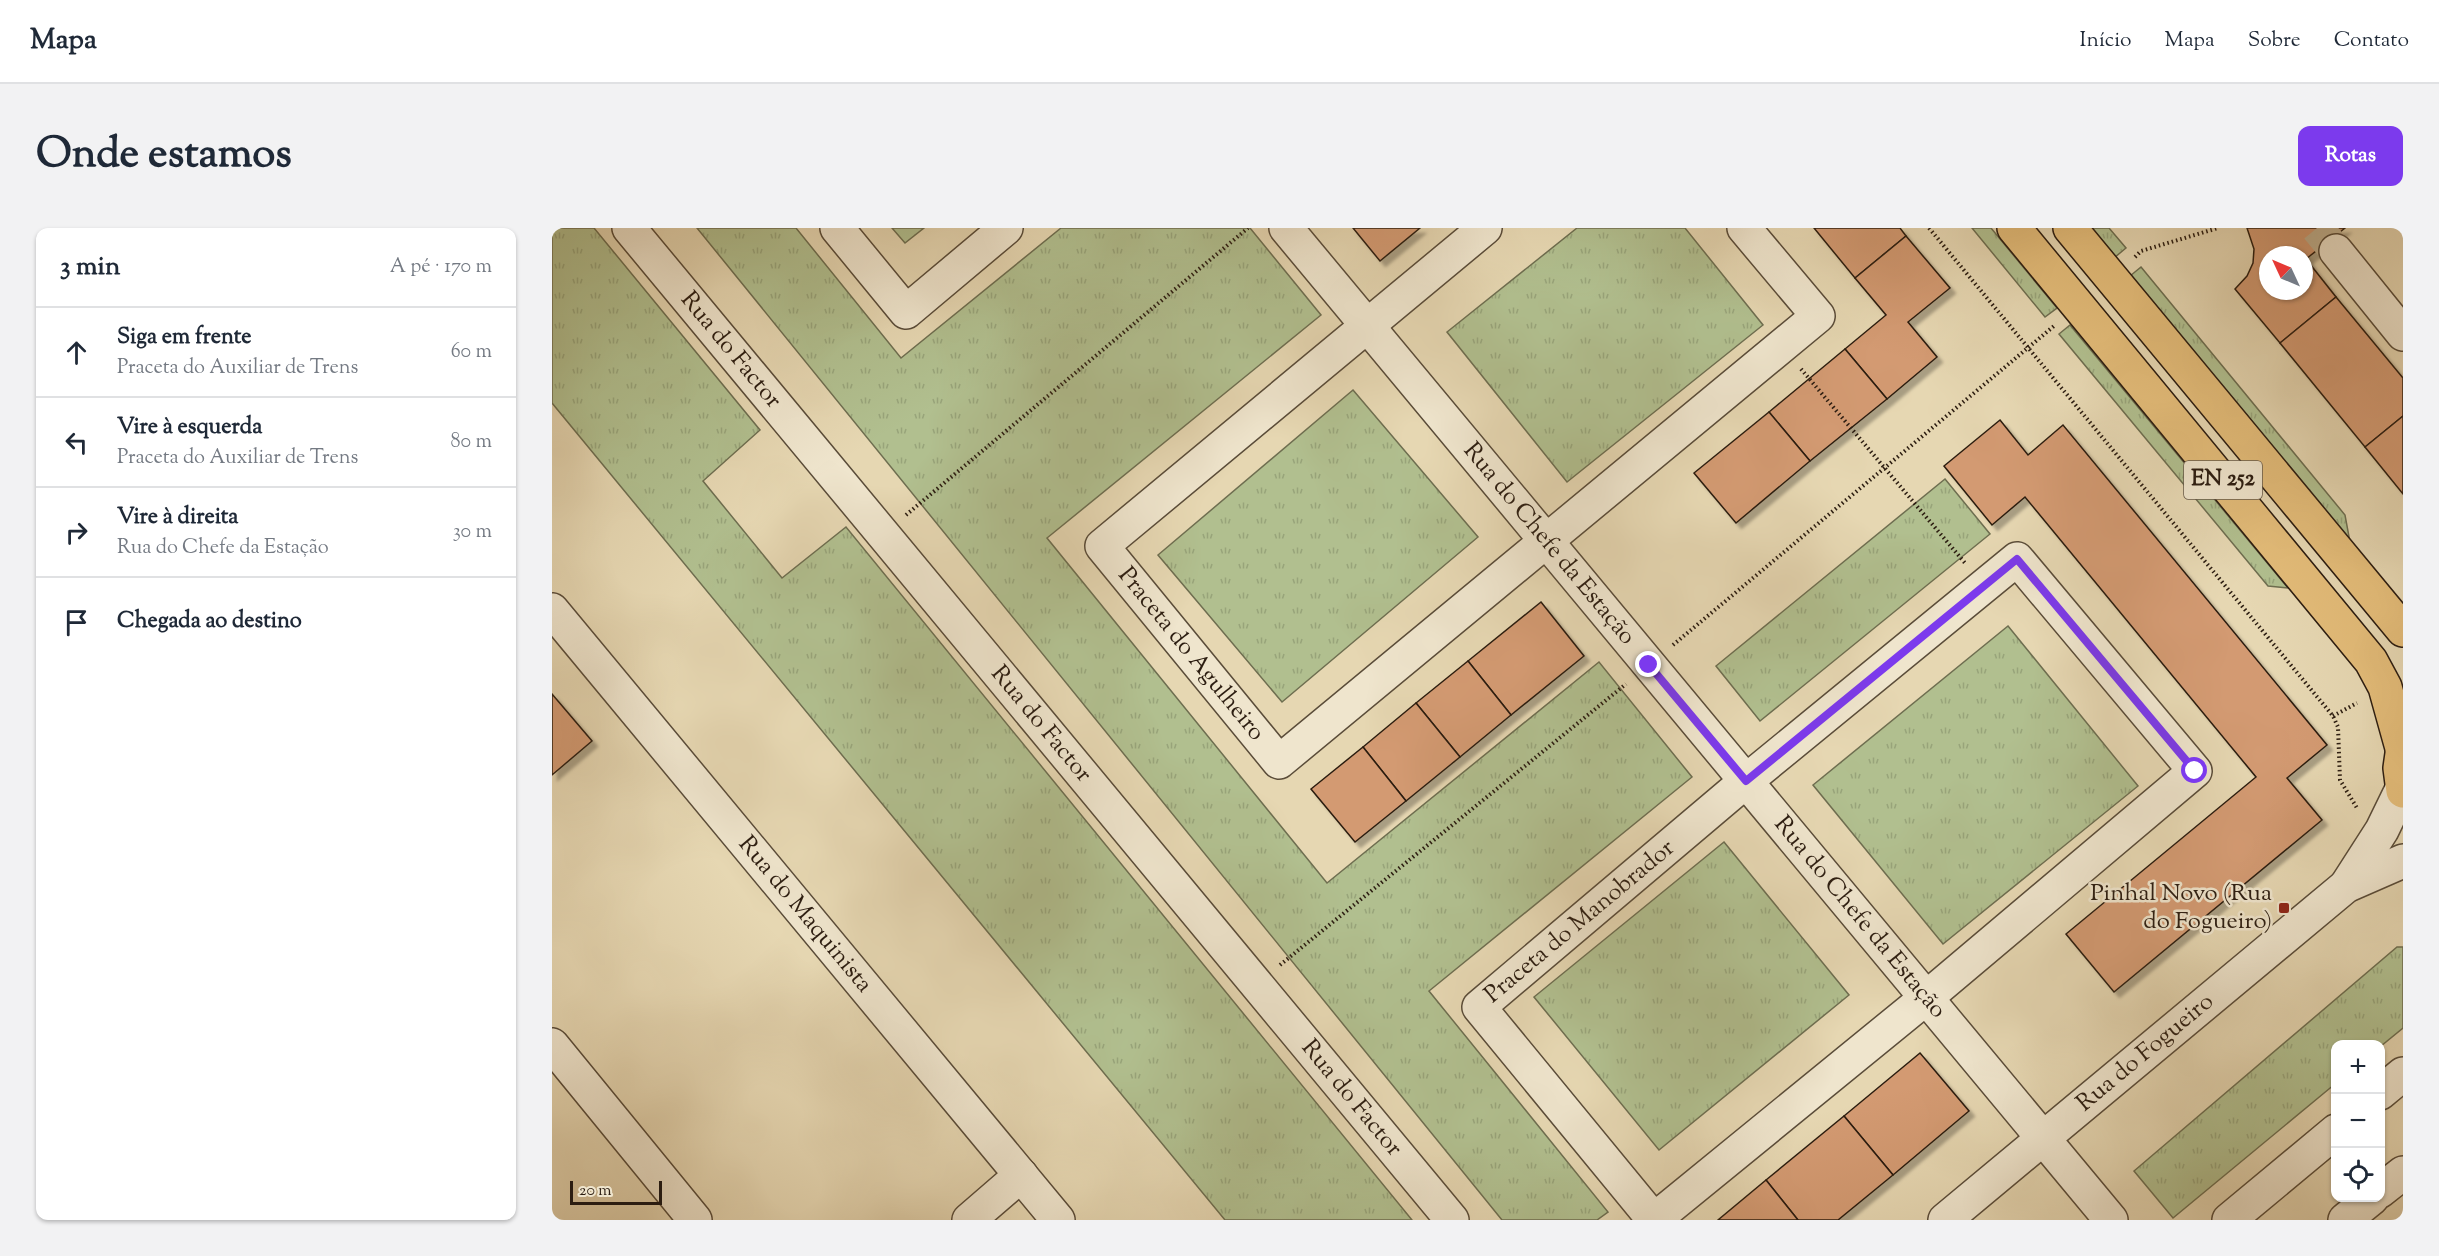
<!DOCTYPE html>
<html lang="pt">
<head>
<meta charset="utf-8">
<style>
	body { margin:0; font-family:"Sorts Mill Goudy",serif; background:#f2f2f3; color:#1f2937 }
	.controls { position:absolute; right:18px; bottom:18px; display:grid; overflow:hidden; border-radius:12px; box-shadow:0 2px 4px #0004 }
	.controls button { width:54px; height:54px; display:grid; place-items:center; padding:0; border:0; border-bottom:2px solid #e0e1e3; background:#fff; color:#1f2937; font:30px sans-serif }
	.compass { position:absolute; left:1707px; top:18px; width:54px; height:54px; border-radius:50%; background:#fff; box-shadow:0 2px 4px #0004; rotate:314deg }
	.scale { position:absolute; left:18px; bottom:15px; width:92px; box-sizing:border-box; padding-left:6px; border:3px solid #2c1d11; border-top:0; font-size:16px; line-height:21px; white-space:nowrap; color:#2c1d11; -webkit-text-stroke:4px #efe5cd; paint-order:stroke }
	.stop { position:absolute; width:18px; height:18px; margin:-14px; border:4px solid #7c3aed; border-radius:50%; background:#fff }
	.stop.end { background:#7c3aed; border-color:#fff; box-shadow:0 2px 6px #0008 }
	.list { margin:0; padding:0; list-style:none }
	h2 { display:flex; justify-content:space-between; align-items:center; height:78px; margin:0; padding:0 24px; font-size:26px }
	h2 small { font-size:20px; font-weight:400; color:#747a83 }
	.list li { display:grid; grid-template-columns:39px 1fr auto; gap:18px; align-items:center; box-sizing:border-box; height:90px; padding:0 24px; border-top:2px solid #e0e1e3 }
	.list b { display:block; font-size:22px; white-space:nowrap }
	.list p { margin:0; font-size:20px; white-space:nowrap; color:#747a83 }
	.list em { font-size:20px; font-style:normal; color:#747a83 }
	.icon { flex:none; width:33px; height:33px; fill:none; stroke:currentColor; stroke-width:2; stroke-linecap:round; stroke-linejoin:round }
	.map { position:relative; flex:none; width:1851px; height:992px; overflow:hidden; border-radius:12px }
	header { display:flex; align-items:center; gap:36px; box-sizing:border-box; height:84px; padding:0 30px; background:#fff; border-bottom:2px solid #e0e1e3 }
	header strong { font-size:28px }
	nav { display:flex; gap:33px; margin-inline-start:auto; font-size:21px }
	.intro { display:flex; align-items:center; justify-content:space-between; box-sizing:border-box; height:144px; padding:0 36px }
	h1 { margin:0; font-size:42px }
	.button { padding:15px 27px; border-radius:12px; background:#7c3aed; color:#fff; font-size:21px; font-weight:700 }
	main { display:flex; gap:36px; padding:0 36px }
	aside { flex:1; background:#fff; border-radius:12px; box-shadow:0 2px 4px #0004 }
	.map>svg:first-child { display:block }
</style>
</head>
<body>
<header>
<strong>Mapa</strong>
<nav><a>Início</a><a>Mapa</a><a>Sobre</a><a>Contato</a></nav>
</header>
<div class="intro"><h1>Onde estamos</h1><a class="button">Rotas</a></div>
<main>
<aside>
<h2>3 min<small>A pé · 170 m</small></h2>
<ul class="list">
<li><svg class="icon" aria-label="ahead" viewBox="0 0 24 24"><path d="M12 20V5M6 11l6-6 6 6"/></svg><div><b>Siga em frente</b><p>Praceta do Auxiliar de Trens</p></div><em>60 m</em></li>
<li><svg class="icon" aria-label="left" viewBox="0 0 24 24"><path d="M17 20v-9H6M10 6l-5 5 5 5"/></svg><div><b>Vire à esquerda</b><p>Praceta do Auxiliar de Trens</p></div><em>80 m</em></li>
<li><svg class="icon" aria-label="right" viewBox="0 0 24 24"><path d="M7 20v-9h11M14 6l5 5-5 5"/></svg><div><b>Vire à direita</b><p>Rua do Chefe da Estação</p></div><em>30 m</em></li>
<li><svg class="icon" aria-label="arrive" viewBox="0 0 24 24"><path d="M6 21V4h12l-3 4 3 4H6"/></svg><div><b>Chegada ao destino</b></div></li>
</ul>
</aside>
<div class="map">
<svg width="1851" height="992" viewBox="0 0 1851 992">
	<defs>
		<pattern id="grass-tufts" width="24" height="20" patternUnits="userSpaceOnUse" patternTransform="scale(1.5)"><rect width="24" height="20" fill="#b1bf8f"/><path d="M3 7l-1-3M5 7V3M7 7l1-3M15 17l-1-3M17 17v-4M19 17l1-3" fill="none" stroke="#98a47a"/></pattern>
		<filter id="shadow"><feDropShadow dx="5.5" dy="5.5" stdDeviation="1.5" flood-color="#0004"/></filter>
	</defs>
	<rect width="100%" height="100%" fill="#e6d7b2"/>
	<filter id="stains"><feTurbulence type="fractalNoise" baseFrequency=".00333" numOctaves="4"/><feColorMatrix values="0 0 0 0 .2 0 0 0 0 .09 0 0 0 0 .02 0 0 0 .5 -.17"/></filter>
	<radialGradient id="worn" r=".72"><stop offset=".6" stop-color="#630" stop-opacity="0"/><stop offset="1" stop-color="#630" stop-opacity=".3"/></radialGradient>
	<g fill="url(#grass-tufts)" stroke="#6e6e50" stroke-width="1.5">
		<polygon points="0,0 42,0 208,202 151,253 230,350 294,299 860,992 673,992 0,175"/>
		<polygon points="145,0 244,0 349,130 509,0 698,0 769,87 495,310 775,655 1047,434 1140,549 877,763 1056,984 1045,992 950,992"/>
		<polygon points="340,0 372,0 353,15"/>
		<polygon points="1025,0 1133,0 1211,97 1015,254 895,104"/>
		<polygon points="1420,0 1439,0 1505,80 1493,89"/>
		<polygon points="1538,0 1557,0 1574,20 1562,30"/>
		<polygon points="1589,39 1793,287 1798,314 1578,48"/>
		<polygon points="1518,97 1736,360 1716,358 1507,106"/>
		<polygon points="801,162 926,309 730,474 606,327"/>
		<polygon points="1393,251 1438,306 1208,493 1164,438"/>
		<polygon points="1456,398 1586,558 1391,716 1261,557"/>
		<polygon points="1172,614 1297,767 1107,922 982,769"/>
		<polygon points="1845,719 1851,719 1851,800 1829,818 1784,816 1783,856 1621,990 1582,943"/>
	</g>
	<g fill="#d39a72" stroke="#2c1d11" stroke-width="1.5" fill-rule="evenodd" filter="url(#shadow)">
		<polygon points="801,0 868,0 828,33"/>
		<polygon points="1262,0 1348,0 1354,8 1303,50"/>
		<path d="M1695,0h98l-39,31 30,38 -56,46 -45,-54 12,-13 6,-13 1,-14zM1716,27h36v36h-36z"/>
		<polygon points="1354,8 1398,60 1356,94 1385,129 1335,171 1293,121 1334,87 1303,50"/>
		<polygon points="1784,69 1851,150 1851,188 1813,219 1728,115"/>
		<polygon points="1293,121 1335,171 1258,233 1217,184"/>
		<polygon points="1217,184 1258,233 1184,295 1142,245"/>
		<polygon points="1851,188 1851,266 1813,219"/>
		<polygon points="1448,192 1476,227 1511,197 1775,517 1735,550 1770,592 1562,764 1514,706 1704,549 1473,269 1440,297 1392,238"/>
		<polygon points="989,374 1032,428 959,487 916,433"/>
		<polygon points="916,433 959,487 908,529 864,475"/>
		<polygon points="0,466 40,513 0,547"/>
		<polygon points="864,475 908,529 854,573 811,519"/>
		<polygon points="811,519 854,573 803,614 759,561"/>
		<polygon points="1368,825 1417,883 1341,947 1292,888"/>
		<polygon points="1292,888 1341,947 1286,992 1246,992 1214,952"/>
		<polygon points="1214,952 1246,992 1166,992"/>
	</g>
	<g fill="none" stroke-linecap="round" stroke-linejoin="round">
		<polyline stroke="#c1b292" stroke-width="33" stroke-dasharray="33 16" stroke-linecap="butt" points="1765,0 1784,23"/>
		<defs>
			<g id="minor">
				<path id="s1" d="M77,0l823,992"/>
				<polyline points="285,0 354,84 454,0"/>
				<path id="s2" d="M734,0l825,992"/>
				<path id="s3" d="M933,0l-383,318 177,216 539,-446 -74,-88"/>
				<polyline points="1784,23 1851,106"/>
				<polygon points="1465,331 1643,543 1374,770 1102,992 927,779 1194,553"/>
				<path id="s4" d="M0,382l506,610"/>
				<polyline points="1794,658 1830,602 1850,561"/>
				<polyline points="0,817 143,992"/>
				<polyline points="1828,865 1851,846"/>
				<polyline points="1828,963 1851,945"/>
				<polyline points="417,992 469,947"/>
				<path id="s5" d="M1393,992l401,-334 57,-25"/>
				<polyline points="1677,992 1784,903"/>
				<polyline points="1793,992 1820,970"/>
			</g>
			<g id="major">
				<polyline points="1462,0 1819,433 1833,459 1850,520"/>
				<polyline points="1518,0 1851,402"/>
				<polyline points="1851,519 1848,540 1851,563"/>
			</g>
		</defs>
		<use href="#minor" stroke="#5a4c39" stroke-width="36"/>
		<use href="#major" stroke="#2c1d11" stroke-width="36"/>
		<g stroke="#2c1d11" stroke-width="4" stroke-dasharray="1.5 3" stroke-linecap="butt">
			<polyline points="1377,0 1781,488 1786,499 1788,552 1805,580"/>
			<polyline points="1583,29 1589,23 1666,0"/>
			<polyline points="1249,141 1413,335"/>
			<polyline points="354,287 696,0"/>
			<polyline points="1121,417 1502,98"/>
			<polyline points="1781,488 1805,475"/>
			<polyline points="728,737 1074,456"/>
		</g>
		<use href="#minor" stroke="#efe5cd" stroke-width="33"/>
		<use href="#major" stroke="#e3bc79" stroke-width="33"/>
	</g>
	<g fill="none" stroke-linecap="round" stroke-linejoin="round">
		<polyline stroke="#7c3aed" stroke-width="8" points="1097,437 1194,553 1465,331 1643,543"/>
	</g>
	<rect fill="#8f2418" stroke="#efe5cd" stroke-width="2" x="1726" y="674" width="12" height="12" rx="3"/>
	<g text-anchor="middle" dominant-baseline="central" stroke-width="5" stroke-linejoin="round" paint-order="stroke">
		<rect fill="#efe5cd" stroke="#665949" stroke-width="1.5" x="1632" y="233" width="78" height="38" rx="4.5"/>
		<g font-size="22" font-weight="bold" fill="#2c1d11">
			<text x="1671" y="252">EN 252</text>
		</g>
		<g font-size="24" fill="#2c1d11" stroke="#efe5cd">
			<text stroke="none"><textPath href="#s1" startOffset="159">Rua do Factor</textPath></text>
			<text stroke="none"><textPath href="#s2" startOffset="411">Rua do Chefe da Estação</textPath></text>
			<text stroke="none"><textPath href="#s3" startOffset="638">Praceta do Agulheiro</textPath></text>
			<text stroke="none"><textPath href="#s1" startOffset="645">Rua do Factor</textPath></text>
			<text stroke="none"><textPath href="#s4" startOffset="396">Rua do Maquinista</textPath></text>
			<text stroke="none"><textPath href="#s2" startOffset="897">Rua do Chefe da Estação</textPath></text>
			<text transform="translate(1028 694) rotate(-40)">Praceta do Manobrador</text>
			<text stroke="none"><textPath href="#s5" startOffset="261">Rua do Fogueiro</textPath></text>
			<text stroke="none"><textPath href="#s1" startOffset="1131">Rua do Factor</textPath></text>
		</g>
		<g font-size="24" fill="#2c1d11" stroke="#efe5cd" text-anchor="end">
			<text x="1720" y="666">Pinhal Novo (Rua<tspan x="1720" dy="28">do Fogueiro)</tspan></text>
		</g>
	</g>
	<rect width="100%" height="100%" filter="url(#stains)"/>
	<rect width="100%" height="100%" fill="url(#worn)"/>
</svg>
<div class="controls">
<button>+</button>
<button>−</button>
<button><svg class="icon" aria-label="locate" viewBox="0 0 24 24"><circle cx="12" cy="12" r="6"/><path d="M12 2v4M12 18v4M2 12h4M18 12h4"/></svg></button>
</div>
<svg class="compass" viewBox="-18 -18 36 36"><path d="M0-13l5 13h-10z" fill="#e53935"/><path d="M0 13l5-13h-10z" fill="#747a83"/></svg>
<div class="scale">20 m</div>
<div class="stop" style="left:1643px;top:543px"></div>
<div class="stop end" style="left:1097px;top:437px"></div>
</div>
</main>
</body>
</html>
